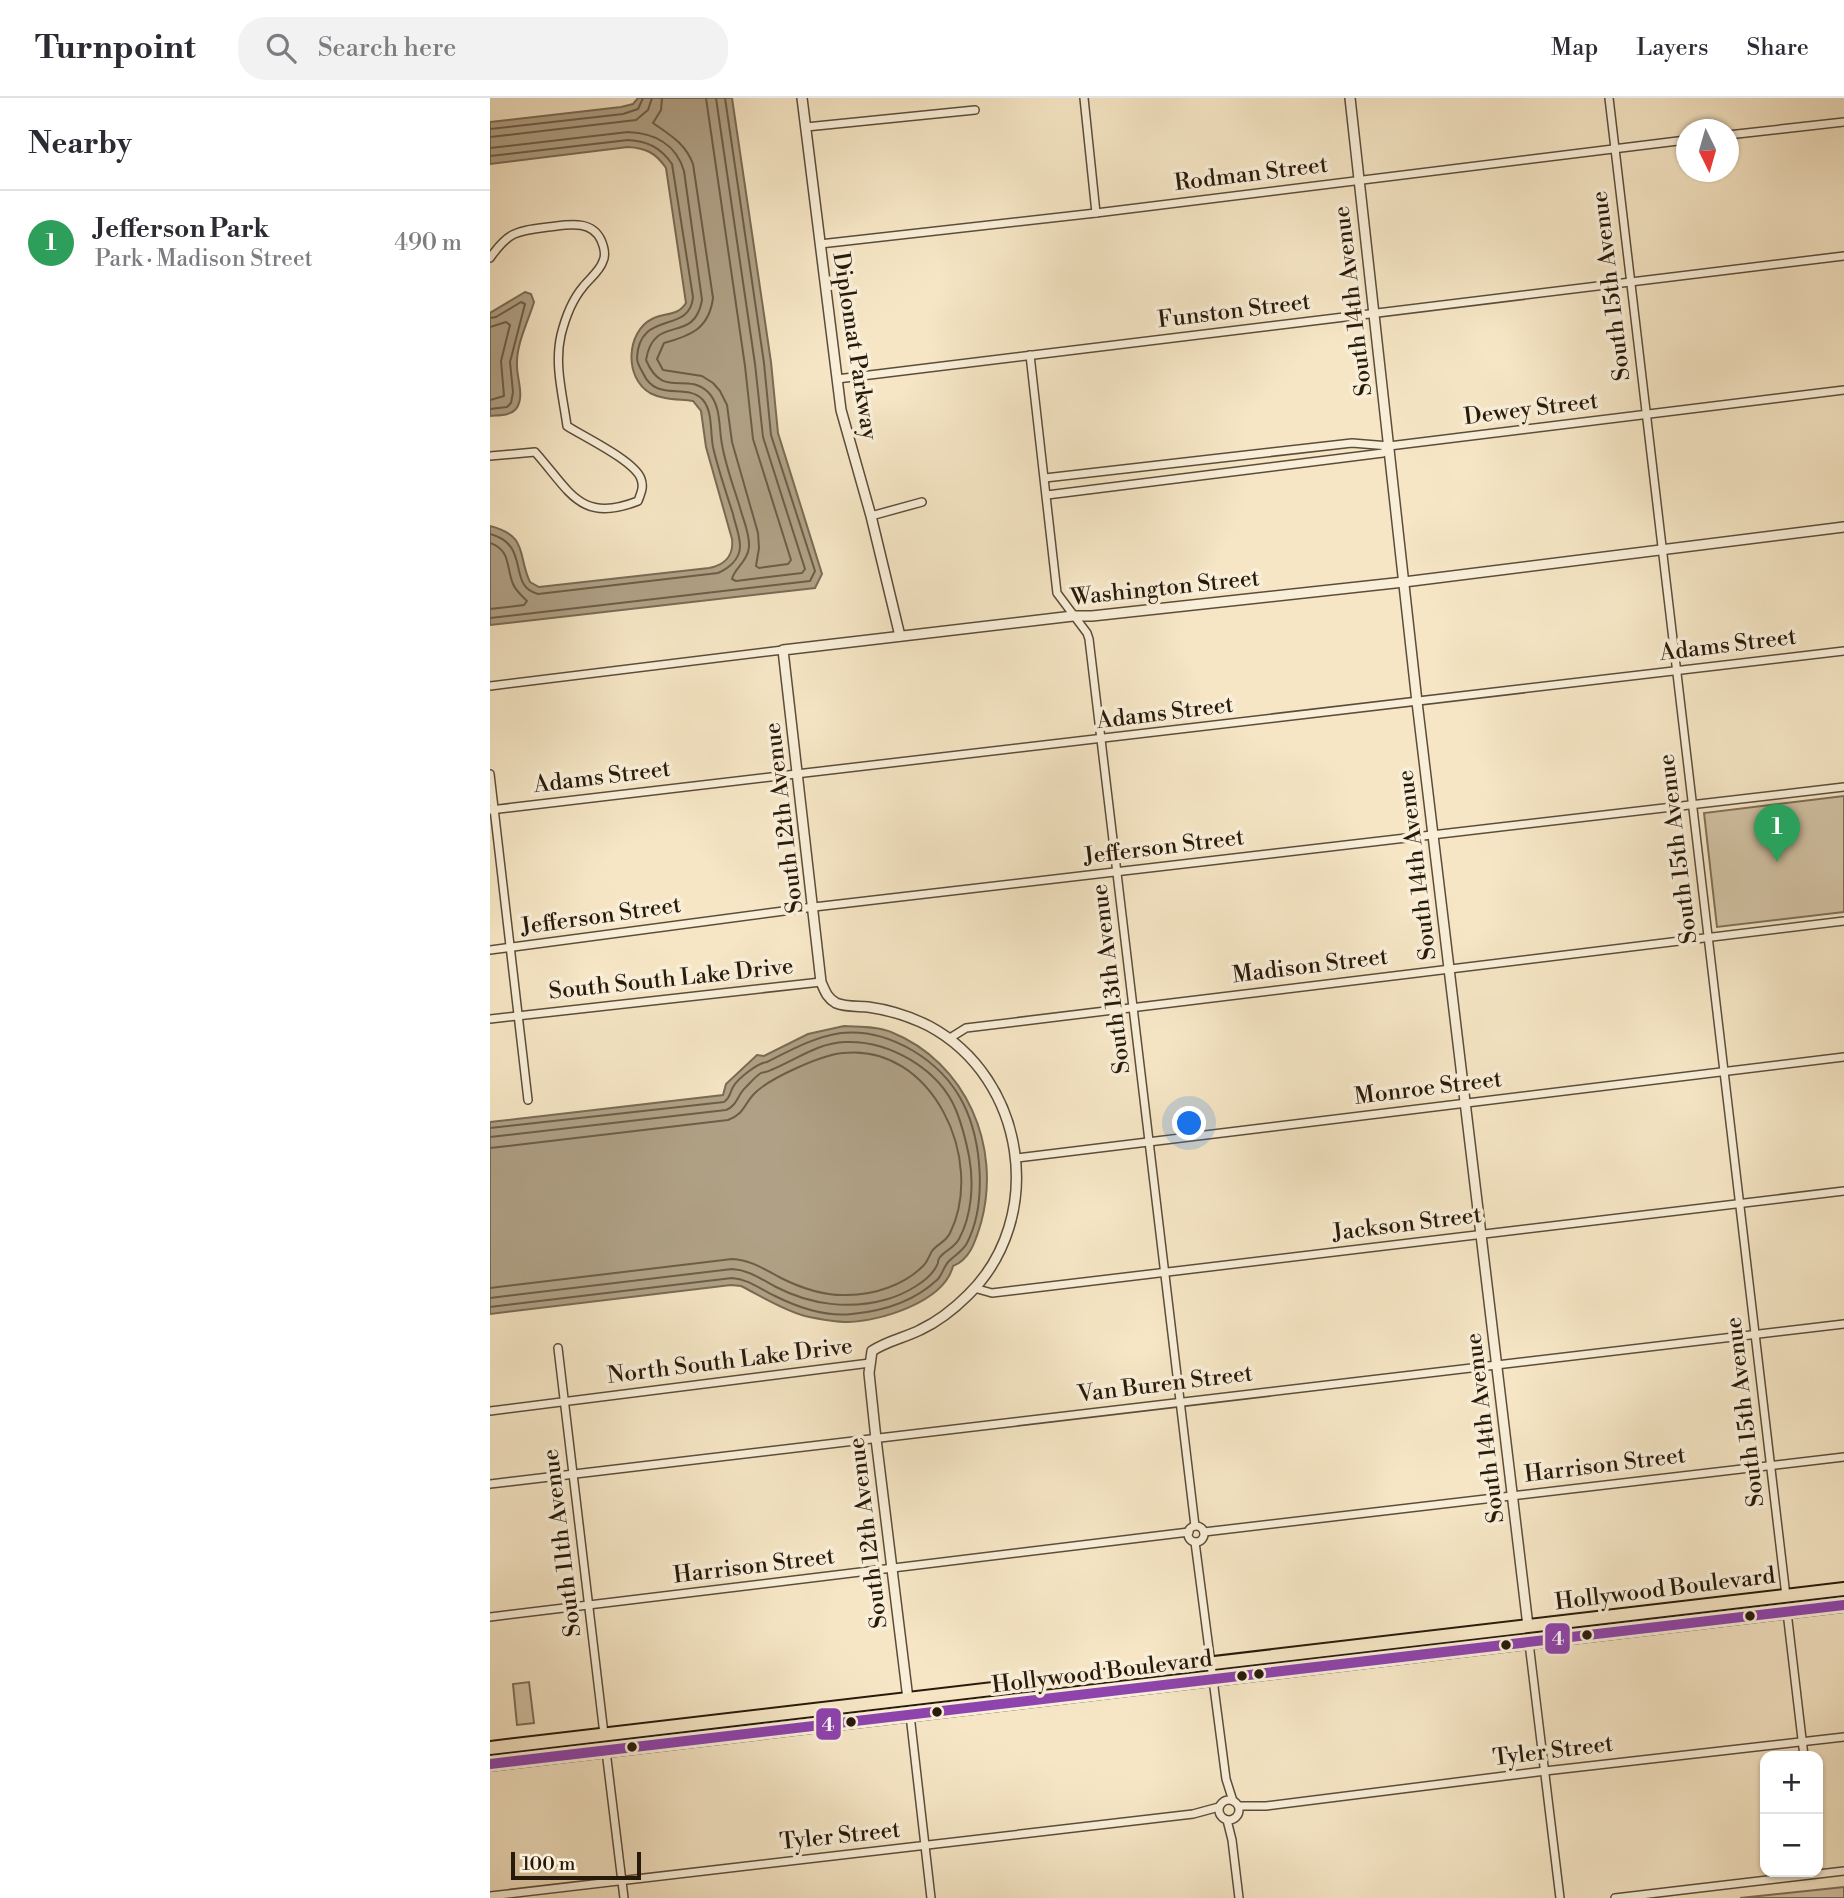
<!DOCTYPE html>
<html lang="en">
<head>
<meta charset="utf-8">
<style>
	body { margin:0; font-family:"Libre Bodoni",serif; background:#f2f2f3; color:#2b2b33 }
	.controls { position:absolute; right:21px; bottom:21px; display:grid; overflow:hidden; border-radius:14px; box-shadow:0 2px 5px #0004 }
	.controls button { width:63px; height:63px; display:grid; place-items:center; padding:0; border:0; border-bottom:2px solid #e1e1e2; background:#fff; color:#2b2b33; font:35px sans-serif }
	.compass { position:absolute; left:1186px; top:21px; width:63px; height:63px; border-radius:50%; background:#fff; box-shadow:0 2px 5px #0004; rotate:175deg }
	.scale { position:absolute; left:21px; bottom:18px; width:130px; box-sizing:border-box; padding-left:7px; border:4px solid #281a0b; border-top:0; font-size:19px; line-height:24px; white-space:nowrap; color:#281a0b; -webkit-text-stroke:5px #f9efd9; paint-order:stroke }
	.you { position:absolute; left:700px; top:1026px; width:24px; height:24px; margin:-18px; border:5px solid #fff; border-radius:50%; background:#1a73e8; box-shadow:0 0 0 10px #1a73e833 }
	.badge { display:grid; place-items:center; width:46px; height:46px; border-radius:50%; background:#8f2418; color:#fff; font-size:23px; font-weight:700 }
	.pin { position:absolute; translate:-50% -58px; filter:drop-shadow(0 2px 4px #0008) }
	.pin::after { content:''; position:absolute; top:37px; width:24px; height:21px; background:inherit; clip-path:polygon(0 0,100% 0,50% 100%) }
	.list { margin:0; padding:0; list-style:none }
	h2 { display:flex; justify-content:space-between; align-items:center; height:91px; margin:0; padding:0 28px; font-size:30px }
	h2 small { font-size:23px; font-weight:400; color:#7c7c81 }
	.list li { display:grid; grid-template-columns:46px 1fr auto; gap:21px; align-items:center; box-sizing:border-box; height:105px; padding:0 28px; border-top:2px solid #e1e1e2 }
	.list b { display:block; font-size:26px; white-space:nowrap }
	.list p { margin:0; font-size:23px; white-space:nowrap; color:#7c7c81 }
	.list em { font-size:23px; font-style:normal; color:#7c7c81 }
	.icon { flex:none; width:38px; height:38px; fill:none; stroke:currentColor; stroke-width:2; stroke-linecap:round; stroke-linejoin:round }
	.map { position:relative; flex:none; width:1354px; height:1800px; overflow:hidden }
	header { display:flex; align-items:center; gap:42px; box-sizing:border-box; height:98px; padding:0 35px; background:#fff; border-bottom:2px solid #e1e1e2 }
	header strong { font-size:33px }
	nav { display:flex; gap:38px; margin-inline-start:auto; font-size:24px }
	.search { width:490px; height:63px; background:#f2f2f3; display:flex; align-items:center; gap:18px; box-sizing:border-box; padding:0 24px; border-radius:28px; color:#7c7c81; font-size:26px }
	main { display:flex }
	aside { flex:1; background:#fff }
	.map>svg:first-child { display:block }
</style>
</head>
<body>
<header>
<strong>Turnpoint</strong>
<div class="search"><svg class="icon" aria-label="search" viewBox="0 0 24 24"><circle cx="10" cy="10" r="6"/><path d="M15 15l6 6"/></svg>Search here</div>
<nav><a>Map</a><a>Layers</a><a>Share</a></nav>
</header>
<main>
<aside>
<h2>Nearby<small></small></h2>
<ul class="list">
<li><span class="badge" style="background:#2e9e5b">1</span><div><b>Jefferson Park</b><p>Park · Madison Street</p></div><em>490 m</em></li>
</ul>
</aside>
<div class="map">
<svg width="1354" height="1800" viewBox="0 0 1354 1800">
	<rect width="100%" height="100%" fill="#f6e6c5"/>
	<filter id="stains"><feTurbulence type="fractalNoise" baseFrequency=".00286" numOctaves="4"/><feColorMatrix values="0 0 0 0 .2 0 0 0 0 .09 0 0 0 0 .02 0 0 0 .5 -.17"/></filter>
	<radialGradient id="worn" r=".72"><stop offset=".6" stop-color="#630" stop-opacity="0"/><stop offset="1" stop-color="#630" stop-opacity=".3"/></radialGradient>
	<g fill="#d3c3a5" stroke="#7e6e58" stroke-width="2">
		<polygon points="1354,698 1354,814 1227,829 1214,715"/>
		<polygon points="39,1584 44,1625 27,1627 23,1586"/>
		<polygon points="1354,1789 1354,1800 1250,1800"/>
	</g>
	<g fill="#b0a186" stroke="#7a6b55" stroke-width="2">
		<path d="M148,0h94l39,264 7,71 44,141 -7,14 -325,37v-99c39,10 27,29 40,56l9,5 170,-19c15,-3 25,-12 23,-29l-26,-92 -5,-36 -8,-10c-15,-2 -30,-1 -43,-8 -26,-15 -24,-61 2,-74 13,-7 25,-2 34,-16l-20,-135c-10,-15 -20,-20 -38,-21l-138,17v-42l131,-15 12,-3z"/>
		<path d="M35,194l6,2 3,8c-6,20 -18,42 -17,64 0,13 8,31 -1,43 -6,7 -18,6 -26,7v-103z"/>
		<path d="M354,928c15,1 33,0 47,6 75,30 111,114 90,191 -5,16 -10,36 -28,43 -9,36 -72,55 -105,56 -14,0 -29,-3 -43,-6 -23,-6 -44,-20 -64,-30l-10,-1 -241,29v-192l233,-27 3,-11 31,-29 7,1 44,-22z"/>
	</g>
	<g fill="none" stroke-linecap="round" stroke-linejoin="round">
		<g stroke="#6c5e48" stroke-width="2">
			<path d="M172,0l-1,12 -8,13c17,12 32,20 40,41l20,134c-4,31 -23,38 -49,45l-7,16 6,11 39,6 11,7 7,8 7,14 5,37 26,91 1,15 -3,18 3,2 29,-4 3,-4 -38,-121 -8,-73 -39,-268"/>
			<polyline points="0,31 133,16 148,11 153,0"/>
			<polyline points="0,39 146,22 158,12 162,0"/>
			<path d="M0,50l138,-16c26,1 48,12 56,39l18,129c-8,46 -48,12 -56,60 17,40 40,11 62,32 12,12 11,31 13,46 3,25 13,49 20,73 3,11 9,24 8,36 -1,14 -15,22 -17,32l4,2 66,-8 3,-4 -42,-132 -8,-73 -39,-266"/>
			<path d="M0,58l138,-16c20,1 33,8 44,24l21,133c-3,38 -54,12 -56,61 0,5 3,10 6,15 13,30 44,9 60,27 10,12 7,32 10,47 5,22 13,45 20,67 2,10 7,21 7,32 0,13 -11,22 -22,27l-180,21c-32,-8 -6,-49 -48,-60"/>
			<polyline points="0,220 6,219 31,204 35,206 20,264 23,294 21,305 17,309 0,311"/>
			<polyline points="0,229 16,224 20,227 11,263 14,298 0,302"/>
			<path d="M0,445c21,7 16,24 23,41 3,7 9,12 14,17l-3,4 -34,4"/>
			<polyline points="0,520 320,483 325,473 281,337 274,265 235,0"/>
			<path d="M0,1030l234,-26c7,-5 5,-8 9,-15 5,-9 25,-24 34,-25 24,-12 47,-25 74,-29 48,-5 100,27 122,70 19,38 24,101 4,140 -4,8 -12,12 -18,18 -5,5 -6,12 -11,18 -24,23 -54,32 -86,35 -27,3 -53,-6 -77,-18 -15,-7 -27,-17 -43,-18l-242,29"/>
			<path d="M0,1039l236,-27c12,-5 11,-15 20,-23 4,-4 10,-11 15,-14 3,-1 7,-1 10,-3 25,-10 46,-27 74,-28 44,-2 94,27 111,68 6,15 10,31 13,46 5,27 3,59 -10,83 -5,9 -13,11 -19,18 -5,8 1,2 -4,10 -8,15 -32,27 -48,32 -38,11 -77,6 -112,-12 -15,-8 -27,-17 -44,-18l-242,29"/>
			<path d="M0,1050l238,-28c15,-5 16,-15 25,-25 14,-16 68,-40 90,-42 89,-10 143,107 107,180 -4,9 -13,11 -18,18 -3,5 -4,10 -8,14 -19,20 -50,30 -77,30 -23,1 -46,-7 -66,-17 -17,-9 -30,-18 -49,-19l-242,29"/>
		</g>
		<defs>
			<g id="minor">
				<polyline points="594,0 606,115"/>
				<polyline points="1119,0 1296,1498"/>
				<polyline points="316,29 485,12"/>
				<polyline points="1238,37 1354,24"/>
				<polyline points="330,146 606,115 1196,42"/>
				<path d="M0,160c19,-27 27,-27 58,-31 19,-2 43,-8 53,13 3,7 5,15 2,21 -3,10 -14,18 -20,26 -11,13 -18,32 -22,48 -7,30 2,61 6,91 17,11 68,35 74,53 3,8 0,14 -3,22 -58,23 -68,-10 -103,-49l-45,4"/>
				<polyline points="540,257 567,495 597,535 599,541 705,1428"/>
				<polyline points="347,281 1354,158"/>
				<polyline points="555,380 862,345 899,348 1354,292"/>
				<polyline points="557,397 893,355 899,348"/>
				<polyline points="381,418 432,404"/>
				<polyline points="0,588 293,552"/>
				<polyline points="0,676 38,1002"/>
				<polyline points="0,712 1354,553"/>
				<polyline points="0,852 324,809 1354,689"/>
				<polyline points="0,921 331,884"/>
				<polyline points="460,940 476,930 1354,823"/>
				<polyline points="527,1060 1354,959"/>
				<polyline points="484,1190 502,1195 1354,1093"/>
				<polyline points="68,1250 114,1636"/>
				<polyline points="0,1313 380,1265"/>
				<polyline points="0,1386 1354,1226"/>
				<circle cx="706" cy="1436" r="8"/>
				<polyline points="714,1434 1354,1359"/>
				<polyline points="705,1444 736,1681 743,1703"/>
				<polyline points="1297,1514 1314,1658"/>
				<polyline points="0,1519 699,1434"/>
				<polyline points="1039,1545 1070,1800"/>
				<polyline points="420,1617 441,1800"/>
				<polyline points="116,1653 134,1800"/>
				<circle cx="739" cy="1712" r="10"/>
				<polyline points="749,1708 776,1708 1055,1673 1354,1639"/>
				<polyline points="737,1722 742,1742 749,1800"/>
				<polyline points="0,1798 703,1716 729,1709"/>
				<polyline points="1125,1800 1354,1773"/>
			</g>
			<g id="tertiary">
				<polyline points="312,0 351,312 381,418 410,538"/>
				<polyline points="860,0 927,604 1038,1528"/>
				<path d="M418,1601l-32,-260 -7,-66 3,-22c15,-10 32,-13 48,-21 17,-8 35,-22 48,-35 79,-77 58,-217 -39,-269 -20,-10 -39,-16 -61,-19 -10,-1 -23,0 -32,-4 -9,-5 -11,-12 -15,-21l-38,-332 290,-34h19l312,-34 440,-55"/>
			</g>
			<g id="primary">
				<polyline points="0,1650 1354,1491"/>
				<polyline points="0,1666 1354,1507"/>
			</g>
		</defs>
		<use href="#minor" stroke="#5c4d3a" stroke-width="10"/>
		<use href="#tertiary" stroke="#5c4d3a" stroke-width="12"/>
		<use href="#primary" stroke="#281a0b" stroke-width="16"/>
		<use href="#minor" stroke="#f9efd9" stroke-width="7"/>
		<use href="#tertiary" stroke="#f9efd9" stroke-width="9"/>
		<use href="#primary" stroke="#f6e6c5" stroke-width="12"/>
		<defs>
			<polyline id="bus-1" points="0,1666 1354,1507"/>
		</defs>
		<use href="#bus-1" stroke="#f9efd9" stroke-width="16"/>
		<use href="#bus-1" stroke="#8e44ad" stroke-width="10"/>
	</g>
	<g fill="#281a0b" stroke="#f9efd9" stroke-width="2.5">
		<circle cx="1260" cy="1518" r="6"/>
		<circle cx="1097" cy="1537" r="6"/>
		<circle cx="1016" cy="1547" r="6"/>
		<circle cx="769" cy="1576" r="6"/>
		<circle cx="752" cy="1578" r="6"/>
		<circle cx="447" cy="1614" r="6"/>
		<circle cx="361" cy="1624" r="6"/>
		<circle cx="142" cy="1649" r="6"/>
	</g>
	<g text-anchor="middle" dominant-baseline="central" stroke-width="7" stroke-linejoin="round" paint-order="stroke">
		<g font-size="23" fill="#281a0b" stroke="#f9efd9">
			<text transform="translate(761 76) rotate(-7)">Rodman Street</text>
			<text transform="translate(1121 188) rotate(-97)">South 15th Avenue</text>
			<text transform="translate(863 203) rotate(-97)">South 14th Avenue</text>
			<text transform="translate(744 213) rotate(-7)">Funston Street</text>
			<text transform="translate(365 248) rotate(81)">Diplomat Parkway</text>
			<text transform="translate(1041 311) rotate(-7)">Dewey Street</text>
			<text transform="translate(675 490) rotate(-6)">Washington Street</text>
			<text transform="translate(1238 547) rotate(-7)">Adams Street</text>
			<text transform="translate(675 615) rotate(-7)">Adams Street</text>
			<text transform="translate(112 679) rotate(-7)">Adams Street</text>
			<text transform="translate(294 720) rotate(-97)">South 12th Avenue</text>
			<text transform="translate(674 749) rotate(-7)">Jefferson Street</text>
			<text transform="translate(1188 751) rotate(-97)">South 15th Avenue</text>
			<text transform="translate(927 767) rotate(-97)">South 14th Avenue</text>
			<text transform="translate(111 818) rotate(-8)">Jefferson Street</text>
			<text transform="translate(820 868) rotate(-7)">Madison Street</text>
			<text transform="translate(181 881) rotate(-6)">South South Lake Drive</text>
			<text transform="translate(621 881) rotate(-97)">South 13th Avenue</text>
			<text transform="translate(938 990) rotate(-7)">Monroe Street</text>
			<text transform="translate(917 1126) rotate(-7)">Jackson Street</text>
			<text transform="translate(240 1263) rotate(-7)">North South Lake Drive</text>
			<text transform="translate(675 1286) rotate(-7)">Van Buren Street</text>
			<text transform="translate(1255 1314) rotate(-97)">South 15th Avenue</text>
			<text transform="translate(995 1330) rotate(-97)">South 14th Avenue</text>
			<text transform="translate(1115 1367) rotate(-7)">Harrison Street</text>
			<text transform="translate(378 1435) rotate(-97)">South 12th Avenue</text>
			<text transform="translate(72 1445) rotate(-97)">South 11th Avenue</text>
			<text transform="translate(264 1468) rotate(-7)">Harrison Street</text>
			<text transform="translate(1175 1491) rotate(-7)">Hollywood Boulevard</text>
			<text transform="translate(612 1574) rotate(-7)">Hollywood Boulevard</text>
			<text transform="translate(1063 1653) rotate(-7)">Tyler Street</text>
			<text transform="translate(350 1738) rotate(-6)">Tyler Street</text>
		</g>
	</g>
	<g stroke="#f9efd9" stroke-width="2.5">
		<rect x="1054" y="1524" width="27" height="33" rx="7" fill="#8e44ad"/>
		<rect x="325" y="1609" width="27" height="34" rx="7" fill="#8e44ad"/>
	</g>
	<g font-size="19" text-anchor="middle" font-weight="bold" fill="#fff">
		<text x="1068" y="1547">4</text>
		<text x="338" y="1633">4</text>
	</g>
	<rect width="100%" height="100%" filter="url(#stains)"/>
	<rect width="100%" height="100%" fill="url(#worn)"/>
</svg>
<div class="controls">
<button>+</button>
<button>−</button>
</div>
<svg class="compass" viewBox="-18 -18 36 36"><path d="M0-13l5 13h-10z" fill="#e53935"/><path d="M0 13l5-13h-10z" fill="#7c7c81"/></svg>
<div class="scale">100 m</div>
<div class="you"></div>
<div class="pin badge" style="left:1287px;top:764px;background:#2e9e5b">1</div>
</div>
</main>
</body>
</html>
